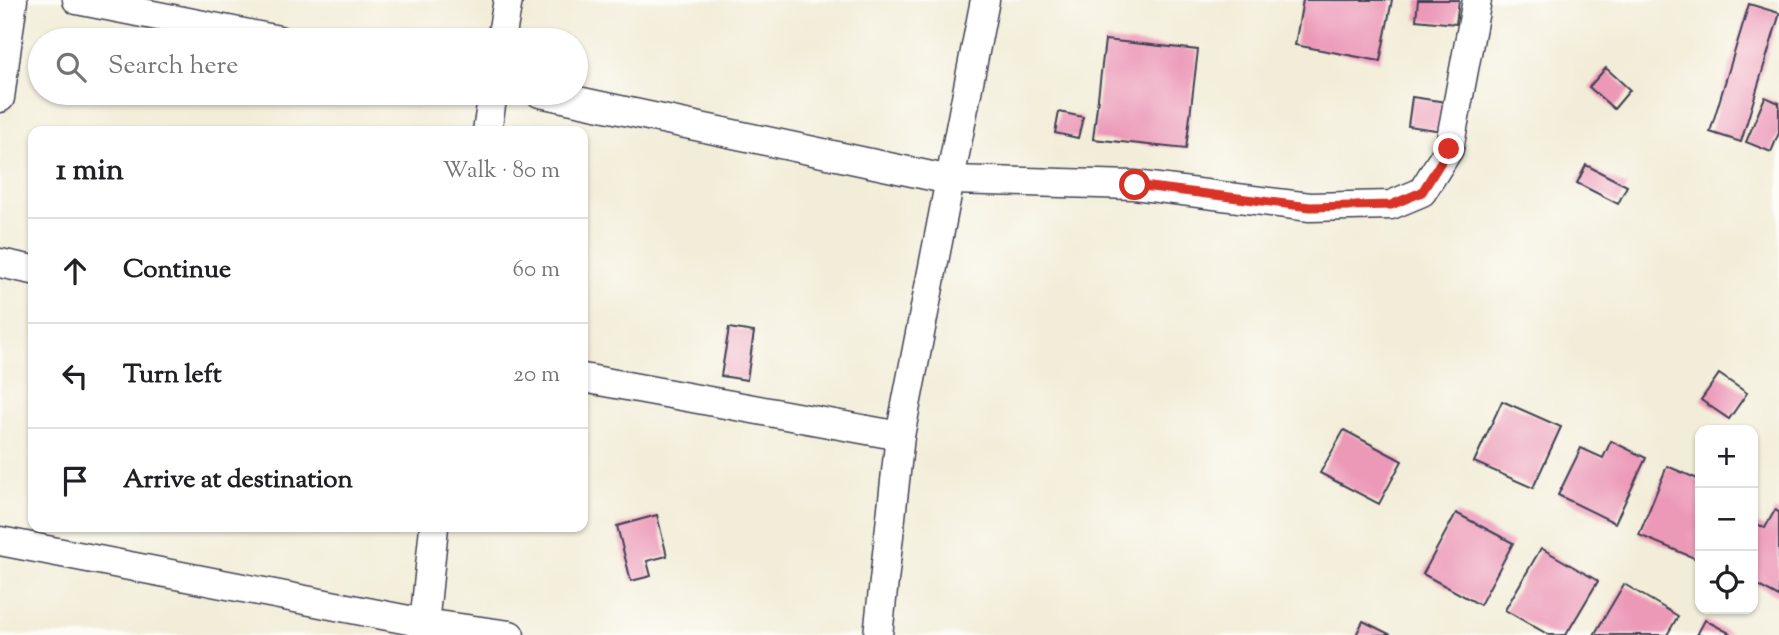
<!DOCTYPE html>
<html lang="en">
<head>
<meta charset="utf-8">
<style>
	body { margin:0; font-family:"Sorts Mill Goudy",serif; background:#f2f2f2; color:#202124 }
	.controls { position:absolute; right:21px; bottom:21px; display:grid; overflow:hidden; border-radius:14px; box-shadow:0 2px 5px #0004 }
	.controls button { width:63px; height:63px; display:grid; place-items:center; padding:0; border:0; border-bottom:2px solid #e0e0e0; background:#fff; color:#202124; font:35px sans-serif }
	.stop { position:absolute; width:21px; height:21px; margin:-16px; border:5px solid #d93025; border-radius:50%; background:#fff }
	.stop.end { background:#d93025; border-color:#fff; box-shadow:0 2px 7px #0008 }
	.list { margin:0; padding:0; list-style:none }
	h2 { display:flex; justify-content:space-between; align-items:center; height:91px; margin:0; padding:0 28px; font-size:30px }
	h2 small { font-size:23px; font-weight:400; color:#757577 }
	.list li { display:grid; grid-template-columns:46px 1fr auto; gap:21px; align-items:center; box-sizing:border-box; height:105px; padding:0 28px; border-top:2px solid #e0e0e0 }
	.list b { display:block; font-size:26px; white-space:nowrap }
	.list em { font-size:23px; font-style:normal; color:#757577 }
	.icon { flex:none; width:38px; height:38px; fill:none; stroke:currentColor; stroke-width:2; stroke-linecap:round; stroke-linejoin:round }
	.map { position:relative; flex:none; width:1779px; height:635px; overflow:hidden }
	.search { position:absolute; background:#fff; box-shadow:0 2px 5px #0004; left:28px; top:28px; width:560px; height:77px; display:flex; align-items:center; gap:18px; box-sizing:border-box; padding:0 24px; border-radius:38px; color:#757577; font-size:26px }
	.panel { position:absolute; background:#fff; box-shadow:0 2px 5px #0004; left:28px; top:126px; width:560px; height:406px; border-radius:14px }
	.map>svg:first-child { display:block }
</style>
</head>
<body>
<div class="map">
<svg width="1779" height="635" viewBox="0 0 1779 635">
	<rect width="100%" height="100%" fill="#fdfcf7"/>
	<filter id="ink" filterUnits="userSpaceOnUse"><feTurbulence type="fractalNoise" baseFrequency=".0143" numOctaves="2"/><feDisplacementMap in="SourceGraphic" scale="14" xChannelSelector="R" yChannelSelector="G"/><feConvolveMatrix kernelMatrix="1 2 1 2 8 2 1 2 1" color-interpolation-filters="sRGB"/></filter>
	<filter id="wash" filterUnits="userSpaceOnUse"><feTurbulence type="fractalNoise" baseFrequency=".00686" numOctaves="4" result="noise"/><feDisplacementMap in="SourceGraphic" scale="28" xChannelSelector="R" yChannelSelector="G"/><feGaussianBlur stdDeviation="1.57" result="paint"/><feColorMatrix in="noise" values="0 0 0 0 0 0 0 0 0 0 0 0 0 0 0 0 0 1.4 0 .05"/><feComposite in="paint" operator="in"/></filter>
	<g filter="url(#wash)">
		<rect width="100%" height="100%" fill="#f2edd8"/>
		<g id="blocks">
			<g fill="#ec99b8">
				<polygon points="1303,0 1392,0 1380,61 1295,45"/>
				<polygon points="1418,0 1459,0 1456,24 1416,20"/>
				<polygon points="1749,4 1779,13 1779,16 1741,142 1710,132"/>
				<polygon points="1105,40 1198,50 1186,149 1093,139"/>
				<polygon points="1606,68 1630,90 1614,109 1589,87"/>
				<polygon points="1412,97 1447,102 1443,131 1408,126"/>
				<polygon points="1765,97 1779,103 1779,133 1771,152 1746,142"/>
				<polygon points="1059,112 1083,117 1078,138 1055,133"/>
				<polygon points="1586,165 1627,186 1618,204 1577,183"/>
				<polygon points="729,328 754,332 747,380 721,376"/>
				<polygon points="1719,374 1747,393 1729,419 1701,400"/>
				<polygon points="1502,401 1561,427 1533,488 1474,462"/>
				<polygon points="1344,430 1402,461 1379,504 1320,473"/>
				<polygon points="1611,441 1646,458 1615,523 1558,495 1581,448 1603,458"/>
				<polygon points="1667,466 1700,480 1699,560 1639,535"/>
				<polygon points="1775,510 1779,512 1779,597 1753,583 1753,522 1765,528"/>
				<polygon points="1456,513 1513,543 1480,605 1423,574"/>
				<polygon points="657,515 667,556 647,561 651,576 631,581 617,526"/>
				<polygon points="1541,548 1598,581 1566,635 1549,635 1505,610"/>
				<polygon points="1624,584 1678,616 1667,635 1594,635"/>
				<polygon points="1705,620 1733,635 1697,635"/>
				<polygon points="1363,621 1391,635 1356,635"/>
			</g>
		</g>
	</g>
	<g filter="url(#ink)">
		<use href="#blocks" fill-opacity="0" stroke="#414053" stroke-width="2"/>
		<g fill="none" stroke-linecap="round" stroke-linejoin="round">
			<defs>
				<g id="minor">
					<polyline points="77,0 279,40"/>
					<polyline points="501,40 508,0"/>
					<polyline points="540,93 950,180 1134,185 1310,207 1391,205 1422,192 1449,149 1477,0"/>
					<polyline points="0,98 13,0"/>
					<polyline points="487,131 493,93"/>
					<polyline points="0,263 33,270"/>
					<polyline points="583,378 900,436"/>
					<polyline points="0,541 424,623 510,635"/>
					<polyline points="423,635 434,527"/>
					<polyline points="878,635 900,436 985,0"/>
				</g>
			</defs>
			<use href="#minor" stroke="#414053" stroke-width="31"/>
			<use href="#minor" stroke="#fff" stroke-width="28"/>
		</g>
	</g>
	<g fill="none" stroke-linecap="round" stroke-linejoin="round" filter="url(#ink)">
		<polyline stroke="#d93025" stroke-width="9" points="1135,185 1310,207 1391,205 1422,192 1449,149"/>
	</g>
</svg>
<div class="controls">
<button>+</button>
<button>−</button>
<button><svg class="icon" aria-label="locate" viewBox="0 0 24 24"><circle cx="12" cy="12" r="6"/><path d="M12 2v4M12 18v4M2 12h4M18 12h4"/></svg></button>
</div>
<div class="stop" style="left:1135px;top:185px"></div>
<div class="stop end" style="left:1449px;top:149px"></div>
<div class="search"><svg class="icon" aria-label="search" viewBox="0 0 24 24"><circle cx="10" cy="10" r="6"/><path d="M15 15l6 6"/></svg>Search here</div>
<section class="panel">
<h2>1 min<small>Walk · 80 m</small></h2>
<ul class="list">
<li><svg class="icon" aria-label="ahead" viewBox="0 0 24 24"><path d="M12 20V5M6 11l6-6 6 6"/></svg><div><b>Continue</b></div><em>60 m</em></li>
<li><svg class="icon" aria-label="left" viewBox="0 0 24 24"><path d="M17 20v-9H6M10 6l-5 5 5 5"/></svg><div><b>Turn left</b></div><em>20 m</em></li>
<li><svg class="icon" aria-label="arrive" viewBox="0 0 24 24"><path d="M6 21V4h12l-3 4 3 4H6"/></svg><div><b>Arrive at destination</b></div></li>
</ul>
</section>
</div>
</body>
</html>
